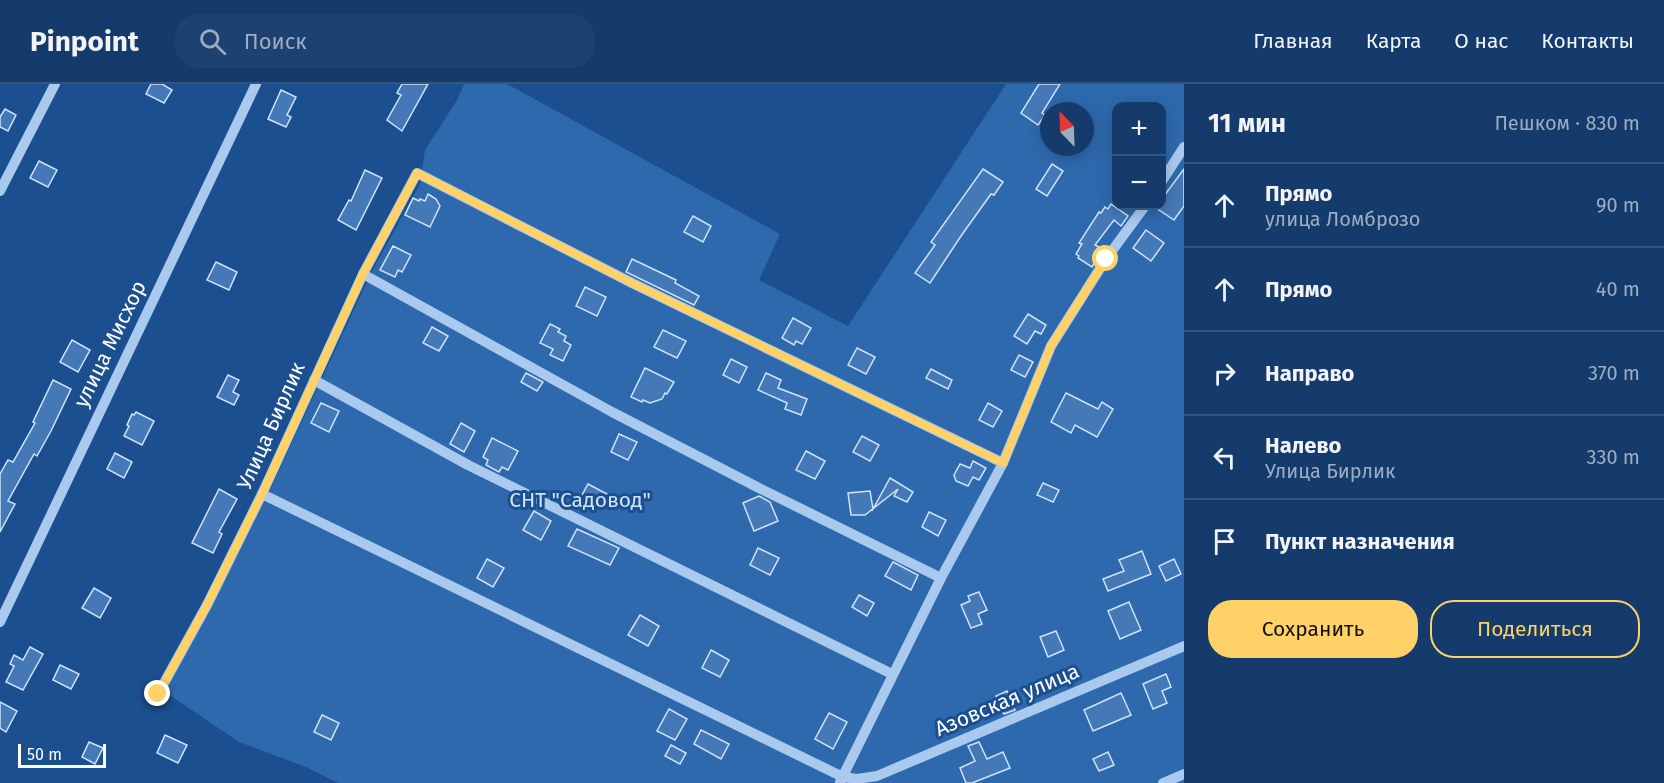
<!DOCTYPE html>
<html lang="ru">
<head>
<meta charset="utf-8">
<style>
	body { margin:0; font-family:"Fira Sans",sans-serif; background:#1d4271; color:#f1f3f6 }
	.controls { position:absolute; right:18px; top:18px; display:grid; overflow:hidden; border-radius:12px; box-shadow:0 3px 15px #0003 }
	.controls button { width:54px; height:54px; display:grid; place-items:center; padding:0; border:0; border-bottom:2px solid #33557e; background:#143b6b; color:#f1f3f6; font:30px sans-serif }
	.compass { position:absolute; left:1040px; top:18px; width:54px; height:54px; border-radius:50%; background:#143b6b; box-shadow:0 3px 15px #0003; rotate:337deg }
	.scale { position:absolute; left:18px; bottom:15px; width:88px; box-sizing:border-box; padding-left:6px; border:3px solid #fff; border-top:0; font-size:16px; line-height:21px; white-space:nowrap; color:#fff; -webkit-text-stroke:4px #1b4f8f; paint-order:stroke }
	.stop { position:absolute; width:18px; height:18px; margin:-14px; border:4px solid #ffd166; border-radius:50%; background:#fff }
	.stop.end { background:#ffd166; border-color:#fff; box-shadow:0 2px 6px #0008 }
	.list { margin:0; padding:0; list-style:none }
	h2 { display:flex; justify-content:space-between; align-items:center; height:78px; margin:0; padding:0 24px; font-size:26px }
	h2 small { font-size:20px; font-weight:400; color:#9dadc1 }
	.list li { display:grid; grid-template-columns:39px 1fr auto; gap:18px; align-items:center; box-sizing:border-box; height:84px; padding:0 24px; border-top:2px solid #33557e }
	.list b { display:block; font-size:22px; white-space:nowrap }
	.list p { margin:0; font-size:20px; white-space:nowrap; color:#9dadc1 }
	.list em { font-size:20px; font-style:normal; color:#9dadc1 }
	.actions { display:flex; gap:12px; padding:18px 24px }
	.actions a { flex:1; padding:14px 0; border:2px solid #ffd166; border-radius:24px; text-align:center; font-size:21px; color:#ffd166 }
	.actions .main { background:#ffd166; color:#111 }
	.icon { flex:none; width:33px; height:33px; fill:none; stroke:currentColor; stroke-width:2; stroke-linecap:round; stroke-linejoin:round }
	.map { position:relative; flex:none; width:1184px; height:699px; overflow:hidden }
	header { display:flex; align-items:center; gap:36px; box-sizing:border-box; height:84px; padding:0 30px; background:#143b6b; border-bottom:2px solid #33557e }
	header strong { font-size:28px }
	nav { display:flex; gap:33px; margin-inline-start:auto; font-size:21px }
	.search { width:420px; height:54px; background:#1d4271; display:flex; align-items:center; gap:15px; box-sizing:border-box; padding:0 21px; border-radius:24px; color:#9dadc1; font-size:22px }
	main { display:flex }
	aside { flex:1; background:#143b6b }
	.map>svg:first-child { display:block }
</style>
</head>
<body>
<header>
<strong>Pinpoint</strong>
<div class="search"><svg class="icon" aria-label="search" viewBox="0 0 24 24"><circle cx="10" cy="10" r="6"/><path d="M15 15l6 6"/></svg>Поиск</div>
<nav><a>Главная</a><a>Карта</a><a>О нас</a><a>Контакты</a></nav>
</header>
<main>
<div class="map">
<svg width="1184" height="699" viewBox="0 0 1184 699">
	<rect width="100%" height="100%" fill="#1b4f8f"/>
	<path fill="#2e69ad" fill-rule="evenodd" d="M464,0h43l273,150 -21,46 89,46 158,-242h178v699h-846l-32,-16 -67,-25 -74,-50 104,-200 103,-221 48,-87 5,-34 32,-50zM1116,22h46v100h-46zM1049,27h36v36h-36z"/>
	<g fill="#4478b7" stroke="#cfe3fa" stroke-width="1.5">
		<polygon points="151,0 162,0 172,6 164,19 146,10"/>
		<polygon points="402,0 428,0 402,47 387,36 401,11 397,9"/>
		<polygon points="1039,0 1060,0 1042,29 1045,31 1038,41 1021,29"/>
		<polygon points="281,6 296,13 287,31 291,33 286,43 268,35"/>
		<polygon points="5,25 16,31 8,47 0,43 0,33"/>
		<polygon points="39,77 57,86 48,103 30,94"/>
		<polygon points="1052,80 1063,87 1047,112 1036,105"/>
		<polygon points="983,85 1003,98 994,111 991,110 961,152 930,199 915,189 935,161 931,158"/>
		<polygon points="1184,85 1184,122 1174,136 1156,124 1161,122 1161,116"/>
		<polygon points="365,86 382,94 356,146 338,136 349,116 351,117"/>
		<polygon points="428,110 436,115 440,122 430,143 405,131 413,114 419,117 420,115 425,117"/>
		<polygon points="1111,120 1128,132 1121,142 1114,136 1095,161 1099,163 1093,172 1097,175 1092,183 1078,174 1079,172 1076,170 1082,160 1079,159 1099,128 1101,129 1105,123 1108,125"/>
		<polygon points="693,132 711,142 703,158 684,148"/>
		<polygon points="1146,146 1164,159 1151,177 1133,164"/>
		<polygon points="393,162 411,171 402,188 398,186 395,193 380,186"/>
		<polygon points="632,175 676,196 675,199 699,212 694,221 626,188"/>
		<polygon points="216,178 237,188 229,206 207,196"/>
		<polygon points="585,203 606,213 597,232 576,222"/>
		<polygon points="1028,230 1046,241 1041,250 1035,247 1027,260 1014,252"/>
		<polygon points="793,234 811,244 802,260 796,257 794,261 782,254"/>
		<polygon points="550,240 560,245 558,248 566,252 564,257 571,261 563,277 550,271 553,265 540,259"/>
		<polygon points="432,243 448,252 439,267 423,259"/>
		<polygon points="663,246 686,257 677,274 654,263"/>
		<polygon points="72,256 90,266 78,288 60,278"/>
		<polygon points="857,264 875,273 866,290 848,281"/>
		<polygon points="1019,271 1033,278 1025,293 1011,286"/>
		<polygon points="731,275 747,283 739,299 723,291"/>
		<polygon points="645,284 674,298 667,310 665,309 662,315 650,319 643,316 642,318 631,313"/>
		<polygon points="931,285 952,296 948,305 926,294"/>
		<polygon points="526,289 543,298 537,307 521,298"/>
		<polygon points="766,289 781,296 778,304 807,315 801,331 785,325 787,319 758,306"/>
		<polygon points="228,291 239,296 233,308 239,311 234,321 217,313"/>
		<polygon points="53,296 71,305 51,347 37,372 34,370 8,417 15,420 0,448 0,390 8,376 13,378 35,339 33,338"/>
		<polygon points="1066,309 1098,325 1102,318 1113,325 1097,353 1075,341 1071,349 1051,338"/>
		<polygon points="321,319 339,327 329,348 311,339"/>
		<polygon points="988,319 1002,327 993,343 979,336"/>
		<polygon points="136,328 154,337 142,361 124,352 129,342 127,341 132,330 134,331"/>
		<polygon points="461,339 475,347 464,368 450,360"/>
		<polygon points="619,350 637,358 628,376 611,368"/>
		<polygon points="862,352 879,361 870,377 853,368"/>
		<polygon points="492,354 518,367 508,386 502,383 499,388 486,381 488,376 483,373"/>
		<polygon points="806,367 825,377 815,395 796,386"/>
		<polygon points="115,369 132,378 124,394 107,385"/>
		<polygon points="973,377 986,384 979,396 973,393 968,402 956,397 954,391 960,380 970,384"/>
		<polygon points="890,394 913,408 907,418 894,412 898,405 865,431 851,431 848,409 870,407 873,425"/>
		<polygon points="1043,399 1059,406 1053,418 1037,411"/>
		<polygon points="588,400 609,411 603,424 581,413"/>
		<polygon points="219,405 237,415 219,448 222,450 213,469 192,459"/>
		<polygon points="759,412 770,418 778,437 754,447 743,419"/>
		<polygon points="534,427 551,437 541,456 523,446"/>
		<polygon points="929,428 946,436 938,452 922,443"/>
		<polygon points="577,445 619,464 610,481 568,462"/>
		<polygon points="758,464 779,474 770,491 750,481"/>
		<polygon points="1142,467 1151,490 1108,507 1103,495 1124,487 1119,476"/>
		<polygon points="487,475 504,484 493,503 477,494"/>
		<polygon points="1174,475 1181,490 1166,497 1159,482"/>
		<polygon points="893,478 918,491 911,506 885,492"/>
		<polygon points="94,504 111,514 100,534 82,524"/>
		<polygon points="979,508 987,526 978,530 982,540 971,544 961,521 970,517 968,512"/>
		<polygon points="859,511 874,519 867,532 852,523"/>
		<polygon points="1129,518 1141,546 1120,555 1108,527"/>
		<polygon points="640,531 659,542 648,562 628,551"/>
		<polygon points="1056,547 1064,566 1048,573 1040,553"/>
		<polygon points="30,563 43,570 23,606 6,598 14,582 10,580 14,571 23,576"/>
		<polygon points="711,566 729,576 720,593 702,584"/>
		<polygon points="60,581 79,590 71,605 53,596"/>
		<polygon points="1166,590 1171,603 1162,607 1167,619 1153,625 1143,600"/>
		<polygon points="1007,607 1015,626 1004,630 996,612"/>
		<polygon points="1121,609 1131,631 1093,647 1084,626"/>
		<polygon points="0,618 17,627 6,648 0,644"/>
		<polygon points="669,625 687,635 675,656 657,647"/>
		<polygon points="829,629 847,638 833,665 815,655"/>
		<polygon points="322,631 339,639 331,656 314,648"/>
		<polygon points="701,646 729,660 721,675 694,660"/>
		<polygon points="165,651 187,661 178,679 157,669"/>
		<polygon points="89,658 103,664 95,680 82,673"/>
		<polygon points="979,658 987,675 1003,668 1010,684 972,699 966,699 960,684 975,677 968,662"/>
		<polygon points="671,661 686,669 680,680 665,672"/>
		<polygon points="1108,668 1114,681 1099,687 1093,675"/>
	</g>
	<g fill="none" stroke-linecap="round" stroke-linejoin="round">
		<g stroke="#a9c9ee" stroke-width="10">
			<polyline points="1162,97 1184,63"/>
			<polyline points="0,107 55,0"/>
			<polyline points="363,190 612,328 759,404 941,494"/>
			<polyline points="314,296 468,381 892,590"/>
			<polyline points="262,410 843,693 857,695 877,692 1184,562"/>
			<polyline points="0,538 256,0"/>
			<polyline points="158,610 207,521 262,410 363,190 417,89 632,199 1003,379"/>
			<polyline points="840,698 941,494 1003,379 1051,262 1106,175 1145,122"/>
			<polyline points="1163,699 1184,690"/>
		</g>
	</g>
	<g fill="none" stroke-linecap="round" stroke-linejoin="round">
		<polyline stroke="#ffd166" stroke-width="8" points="158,610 207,521 262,410 363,190 417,89 632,199 1003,379 1051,262 1106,175"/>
	</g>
	<g text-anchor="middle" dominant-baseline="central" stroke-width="6" stroke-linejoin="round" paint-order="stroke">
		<g font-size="21" fill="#fff" stroke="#1b4f8f">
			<text transform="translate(110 260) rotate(-64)">улица Мисхор</text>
			<text transform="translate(271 342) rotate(-66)">Улица Бирлик</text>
			<text transform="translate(1007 616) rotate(-23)">Азовская улица</text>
		</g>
		<g font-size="21" fill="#cfe3fa" stroke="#1b4f8f">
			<text x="580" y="416">СНТ "Садовод"</text>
		</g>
	</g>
</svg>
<div class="controls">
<button>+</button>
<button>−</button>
</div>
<svg class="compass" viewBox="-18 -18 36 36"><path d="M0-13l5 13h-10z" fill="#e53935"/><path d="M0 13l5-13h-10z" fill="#9dadc1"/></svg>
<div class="scale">50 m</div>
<div class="stop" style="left:1106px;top:175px"></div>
<div class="stop end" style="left:158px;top:610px"></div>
</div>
<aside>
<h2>11 мин<small>Пешком · 830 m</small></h2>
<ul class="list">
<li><svg class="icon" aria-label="ahead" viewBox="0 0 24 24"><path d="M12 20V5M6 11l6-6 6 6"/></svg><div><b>Прямо</b><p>улица Ломброзо</p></div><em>90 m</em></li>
<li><svg class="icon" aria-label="ahead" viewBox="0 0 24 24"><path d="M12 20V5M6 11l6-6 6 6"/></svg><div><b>Прямо</b></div><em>40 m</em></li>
<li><svg class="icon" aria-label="right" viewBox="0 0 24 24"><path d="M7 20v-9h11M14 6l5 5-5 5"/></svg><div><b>Направо</b></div><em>370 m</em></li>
<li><svg class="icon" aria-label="left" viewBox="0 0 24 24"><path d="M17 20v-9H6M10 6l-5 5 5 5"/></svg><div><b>Налево</b><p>Улица Бирлик</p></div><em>330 m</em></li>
<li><svg class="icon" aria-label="arrive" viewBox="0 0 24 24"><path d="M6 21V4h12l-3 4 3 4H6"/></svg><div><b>Пункт назначения</b></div></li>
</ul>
<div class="actions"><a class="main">Сохранить</a><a>Поделиться</a></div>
</aside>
</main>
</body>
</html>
